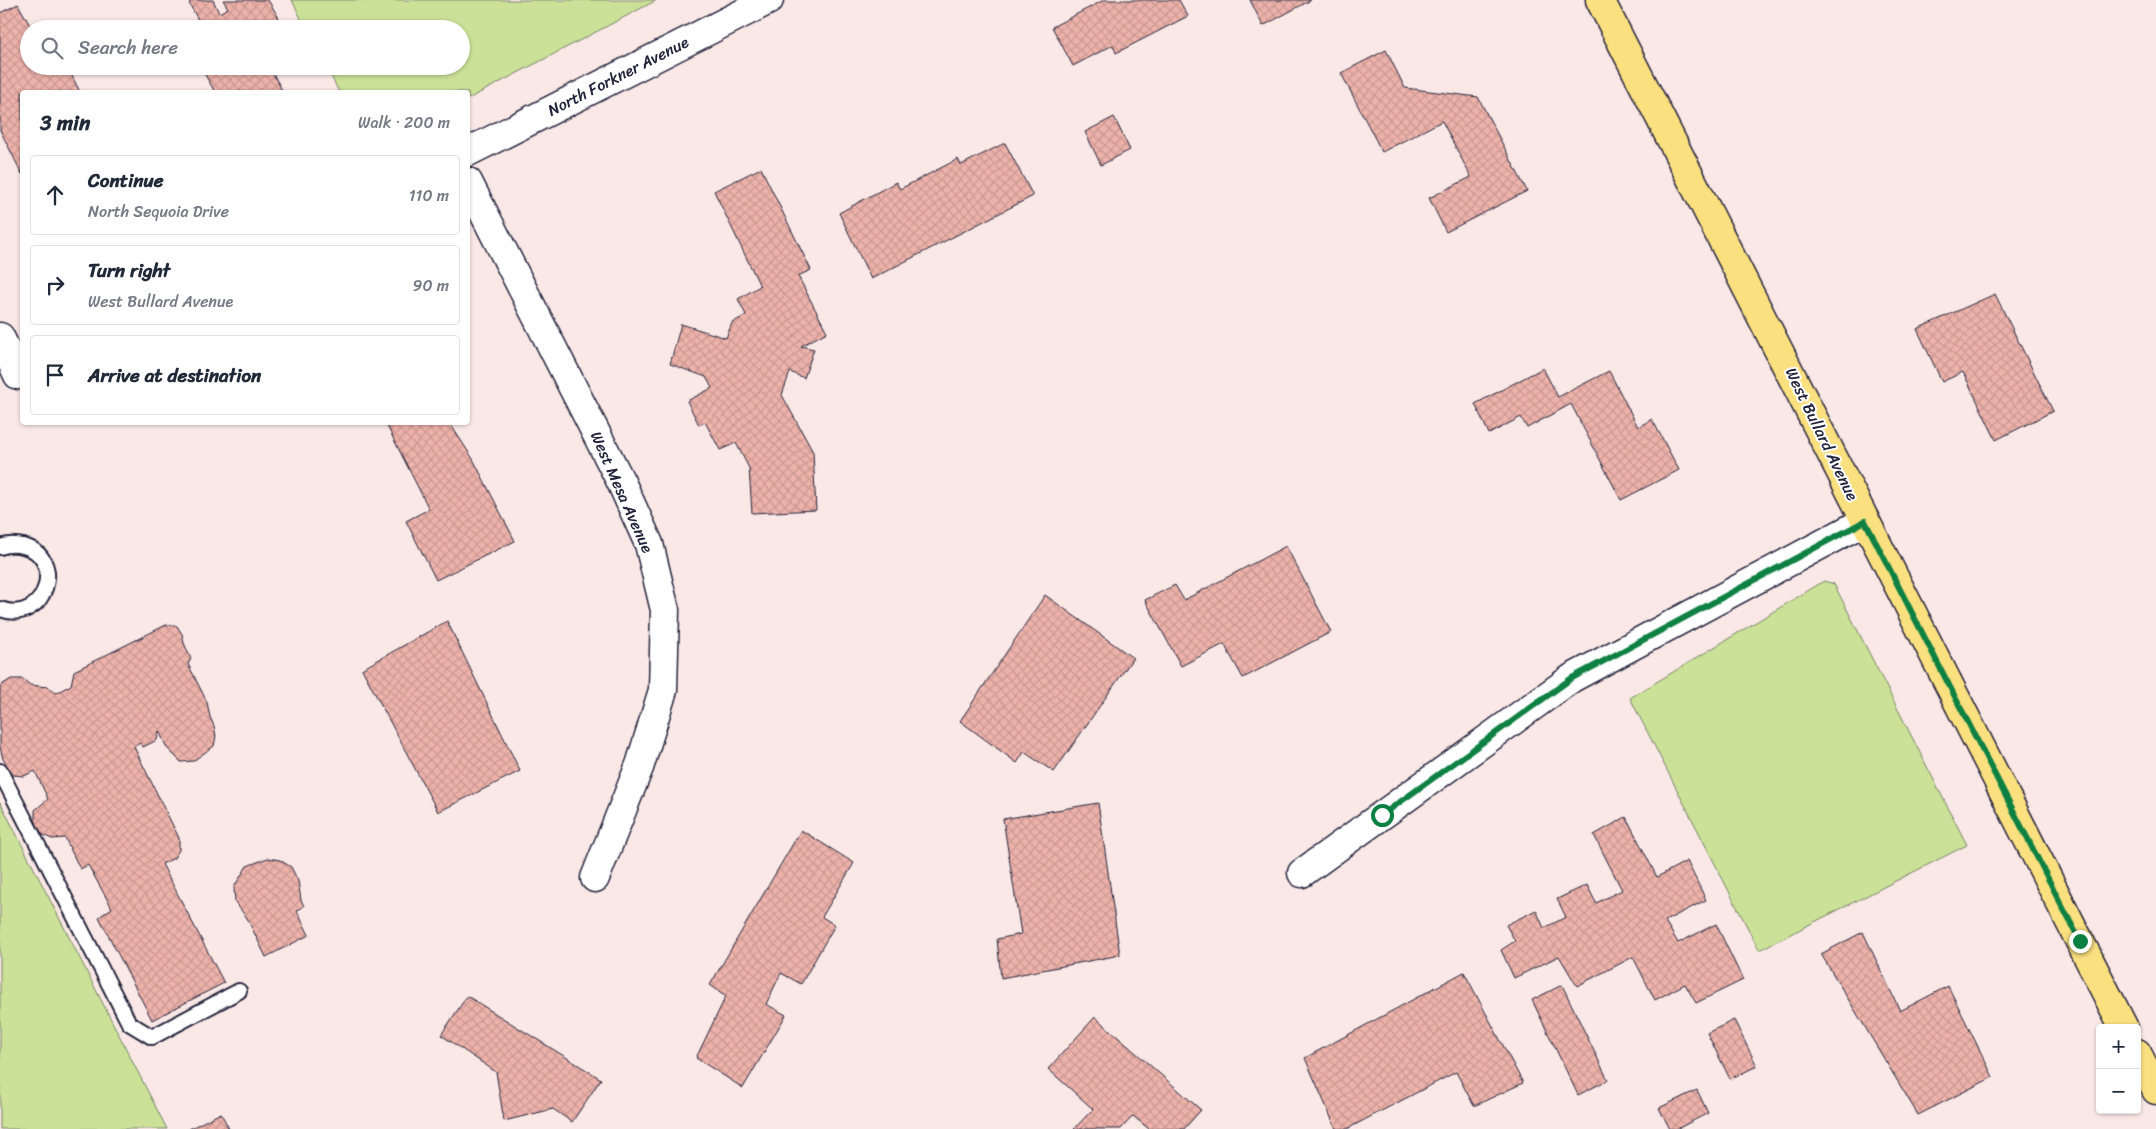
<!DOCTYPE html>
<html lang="en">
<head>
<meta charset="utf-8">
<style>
	body { margin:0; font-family:Sriracha,sans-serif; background:#f2f2f3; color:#1f2937 }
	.controls { position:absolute; right:15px; bottom:15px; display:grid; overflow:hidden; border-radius:5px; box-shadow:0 1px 4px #0004 }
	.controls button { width:45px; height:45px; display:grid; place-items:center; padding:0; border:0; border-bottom:1px solid #e0e1e3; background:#fff; color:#1f2937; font:25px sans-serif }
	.stop { position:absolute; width:15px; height:15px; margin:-11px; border:4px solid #0b8043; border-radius:50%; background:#fff }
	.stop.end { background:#0b8043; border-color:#fff; box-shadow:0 1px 5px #0008 }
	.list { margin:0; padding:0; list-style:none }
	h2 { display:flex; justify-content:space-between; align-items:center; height:65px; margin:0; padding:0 20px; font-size:21px }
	h2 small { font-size:16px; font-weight:400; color:#747a83 }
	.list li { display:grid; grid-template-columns:32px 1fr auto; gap:15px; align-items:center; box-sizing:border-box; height:80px; margin:0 10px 10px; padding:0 10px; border:1px solid #e0e1e3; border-radius:5px }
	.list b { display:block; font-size:19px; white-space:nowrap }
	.list p { margin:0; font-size:16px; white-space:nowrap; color:#747a83 }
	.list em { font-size:16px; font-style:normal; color:#747a83 }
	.icon { flex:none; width:28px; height:28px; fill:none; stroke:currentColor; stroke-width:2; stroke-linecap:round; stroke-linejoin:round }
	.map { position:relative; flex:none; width:2156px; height:1129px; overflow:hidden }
	.search { position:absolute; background:#fff; box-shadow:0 1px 4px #0004; left:20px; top:20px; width:450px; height:55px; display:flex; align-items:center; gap:12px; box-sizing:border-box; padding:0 18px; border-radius:28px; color:#747a83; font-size:19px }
	.panel { position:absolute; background:#fff; box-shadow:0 1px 4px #0004; left:20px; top:90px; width:450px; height:335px; border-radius:5px }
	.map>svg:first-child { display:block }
</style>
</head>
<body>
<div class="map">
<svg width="2156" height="1129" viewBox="0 0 2156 1129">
	<defs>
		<pattern id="building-cross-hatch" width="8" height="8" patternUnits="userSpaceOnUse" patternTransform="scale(1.25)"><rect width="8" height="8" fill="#edb2aa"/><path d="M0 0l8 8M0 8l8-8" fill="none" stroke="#cb9993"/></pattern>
	</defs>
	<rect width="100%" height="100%" fill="#fae8e6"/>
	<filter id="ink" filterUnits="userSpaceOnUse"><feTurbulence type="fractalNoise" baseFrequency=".02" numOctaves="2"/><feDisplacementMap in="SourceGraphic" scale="10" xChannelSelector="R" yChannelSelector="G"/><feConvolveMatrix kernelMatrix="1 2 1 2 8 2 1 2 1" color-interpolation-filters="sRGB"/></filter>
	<g filter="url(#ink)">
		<g fill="#cae197" stroke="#768269">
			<polygon points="292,0 657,0 468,99 468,92 339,92 326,66 461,66 461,29 306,29"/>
			<polygon points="1824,581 1834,584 1967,845 1759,950 1630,698"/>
			<polygon points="0,802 167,1129 0,1129"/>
		</g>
		<g fill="url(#building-cross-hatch)" stroke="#22223b">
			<polygon points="194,0 213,0 219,13 228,8 223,0 268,0 279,18 259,29 203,29 189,3"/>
			<polygon points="1104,0 1179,0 1188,16 1116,53 1113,45 1073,66 1052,27"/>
			<polygon points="1250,0 1311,0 1263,26"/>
			<polygon points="18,4 32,29 29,29 29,66 52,66 55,73 67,66 80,92 22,92 22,174 0,130 0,13"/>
			<polygon points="1386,50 1405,88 1478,97 1527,191 1446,232 1429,198 1471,177 1442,121 1382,152 1341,73"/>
			<polygon points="200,66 269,66 283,92 215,92"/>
			<polygon points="1114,117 1130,150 1101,165 1085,132"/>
			<polygon points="1005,143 1033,196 871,279 839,213 896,182 900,189 958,159 961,165"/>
			<polygon points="761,168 811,270 798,276 827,332 801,346 814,349 804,378 790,372 782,395 813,452 816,510 752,513 749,468 736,443 720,450 705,422 699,425 687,401 712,388 706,377 670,364 681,324 726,338 732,323 746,315 738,299 760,286 714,191"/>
			<polygon points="1995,294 2053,411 1996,440 1963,372 1942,382 1917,329"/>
			<polygon points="1543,368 1558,397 1609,371 1638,427 1652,419 1679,470 1621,500 1571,404 1527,428 1521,417 1489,434 1475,404"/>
			<polygon points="385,422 449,422 473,459 515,541 436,580 406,521 429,509"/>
			<polygon points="1286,546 1331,632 1243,678 1224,644 1181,666 1145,600 1175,585 1184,600"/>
			<polygon points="1045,595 1133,658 1054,772 1024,752 1017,763 960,721"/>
			<polygon points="447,621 520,771 438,812 362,669"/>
			<polygon points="166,625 177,626 182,634 184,643 191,659 188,664 207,702 210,717 214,726 216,736 214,746 193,761 181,762 167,748 159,731 157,740 143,747 140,743 134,747 179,838 179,850 174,858 162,864 224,983 152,1020 99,917 112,908 88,865 80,869 65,838 52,839 43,835 38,828 35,819 35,810 48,799 35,771 24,776 13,775 3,759 0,747 0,686 11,679 23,679 30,685 48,687 56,693 71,685 74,671"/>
			<polygon points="1098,803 1120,955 1001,978 997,939 1021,934 1003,819"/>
			<polygon points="1626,817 1657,877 1687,861 1706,900 1665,921 1678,943 1716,924 1743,980 1696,1003 1685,984 1655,1000 1633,957 1577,986 1559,956 1514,978 1501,950 1515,941 1506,925 1536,910 1544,928 1566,917 1557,899 1587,885 1596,903 1622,890 1594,835"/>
			<polygon points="801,830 854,863 822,917 835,925 801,984 781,973 766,1004 786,1015 743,1088 696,1058 726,996 710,985"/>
			<polygon points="268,858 280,860 291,867 298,881 301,900 304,906 297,911 309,935 266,957 247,918 235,902 234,887 247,866"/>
			<polygon points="1863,932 1900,1011 1948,986 1993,1077 1918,1115 1821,954"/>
			<polygon points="1464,972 1523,1083 1474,1106 1456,1072 1347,1129 1336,1129 1305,1058"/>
			<polygon points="1562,985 1608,1080 1578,1095 1532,1000"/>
			<polygon points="467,996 601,1079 572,1122 553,1109 504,1121 496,1072 441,1035"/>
			<polygon points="1095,1017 1201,1110 1184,1129 1149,1129 1133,1116 1121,1129 1074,1129 1093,1109 1048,1069"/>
			<polygon points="1734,1020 1757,1066 1730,1079 1707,1033"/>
			<polygon points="1697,1090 1708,1113 1677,1129 1670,1129 1659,1108"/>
			<polygon points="221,1113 229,1129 189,1129"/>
		</g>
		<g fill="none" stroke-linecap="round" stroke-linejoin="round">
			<defs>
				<g id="lane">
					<path d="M0,547c8,-3 15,-3 23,-1 43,10 24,80 -23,63"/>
					<polyline points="0,771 129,1023 152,1037 239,991"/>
				</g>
				<g id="street">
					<polyline points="468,152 769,0"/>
					<polyline points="468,182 621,482 649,544 665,610 663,690 640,765 595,878"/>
					<polyline points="0,337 18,375"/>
					<polyline points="1302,873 1572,678 1865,521"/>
				</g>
				<g id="primary">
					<polyline points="1600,0 2124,1028"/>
					<polyline points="2137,1053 2156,1090"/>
				</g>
			</defs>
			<use href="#lane" stroke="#22223b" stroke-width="18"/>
			<use href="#street" stroke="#22223b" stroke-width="31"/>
			<use href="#primary" stroke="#22223b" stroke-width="31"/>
			<use href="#lane" stroke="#fff" stroke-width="14"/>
			<use href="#street" stroke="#fff" stroke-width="28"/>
			<use href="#primary" stroke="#fbe080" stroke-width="28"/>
		</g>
	</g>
	<g fill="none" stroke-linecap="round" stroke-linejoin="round" filter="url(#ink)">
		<polyline stroke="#0b8043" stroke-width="6" points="1382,815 1572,678 1865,521 2080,941"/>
	</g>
	<g text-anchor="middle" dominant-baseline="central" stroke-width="4" stroke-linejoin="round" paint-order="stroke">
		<g font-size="16" fill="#22223b" stroke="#fff">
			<text transform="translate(618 76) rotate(-27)">North Forkner Avenue</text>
			<text transform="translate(1822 434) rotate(64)">West Bullard Avenue</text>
			<text transform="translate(622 492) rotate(66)">West Mesa Avenue</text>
		</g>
	</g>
</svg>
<div class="controls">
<button>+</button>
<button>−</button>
</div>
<div class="stop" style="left:1382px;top:815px"></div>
<div class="stop end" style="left:2080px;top:941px"></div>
<div class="search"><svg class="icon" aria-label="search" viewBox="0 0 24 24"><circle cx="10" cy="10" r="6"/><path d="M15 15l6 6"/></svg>Search here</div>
<section class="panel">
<h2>3 min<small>Walk · 200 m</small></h2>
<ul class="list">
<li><svg class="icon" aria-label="ahead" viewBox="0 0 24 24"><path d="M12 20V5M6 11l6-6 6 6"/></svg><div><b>Continue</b><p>North Sequoia Drive</p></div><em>110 m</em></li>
<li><svg class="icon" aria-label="right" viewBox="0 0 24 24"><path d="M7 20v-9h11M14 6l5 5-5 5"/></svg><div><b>Turn right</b><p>West Bullard Avenue</p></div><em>90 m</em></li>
<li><svg class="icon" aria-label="arrive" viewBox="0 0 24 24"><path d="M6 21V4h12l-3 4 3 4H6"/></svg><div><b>Arrive at destination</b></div></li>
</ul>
</section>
</div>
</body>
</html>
